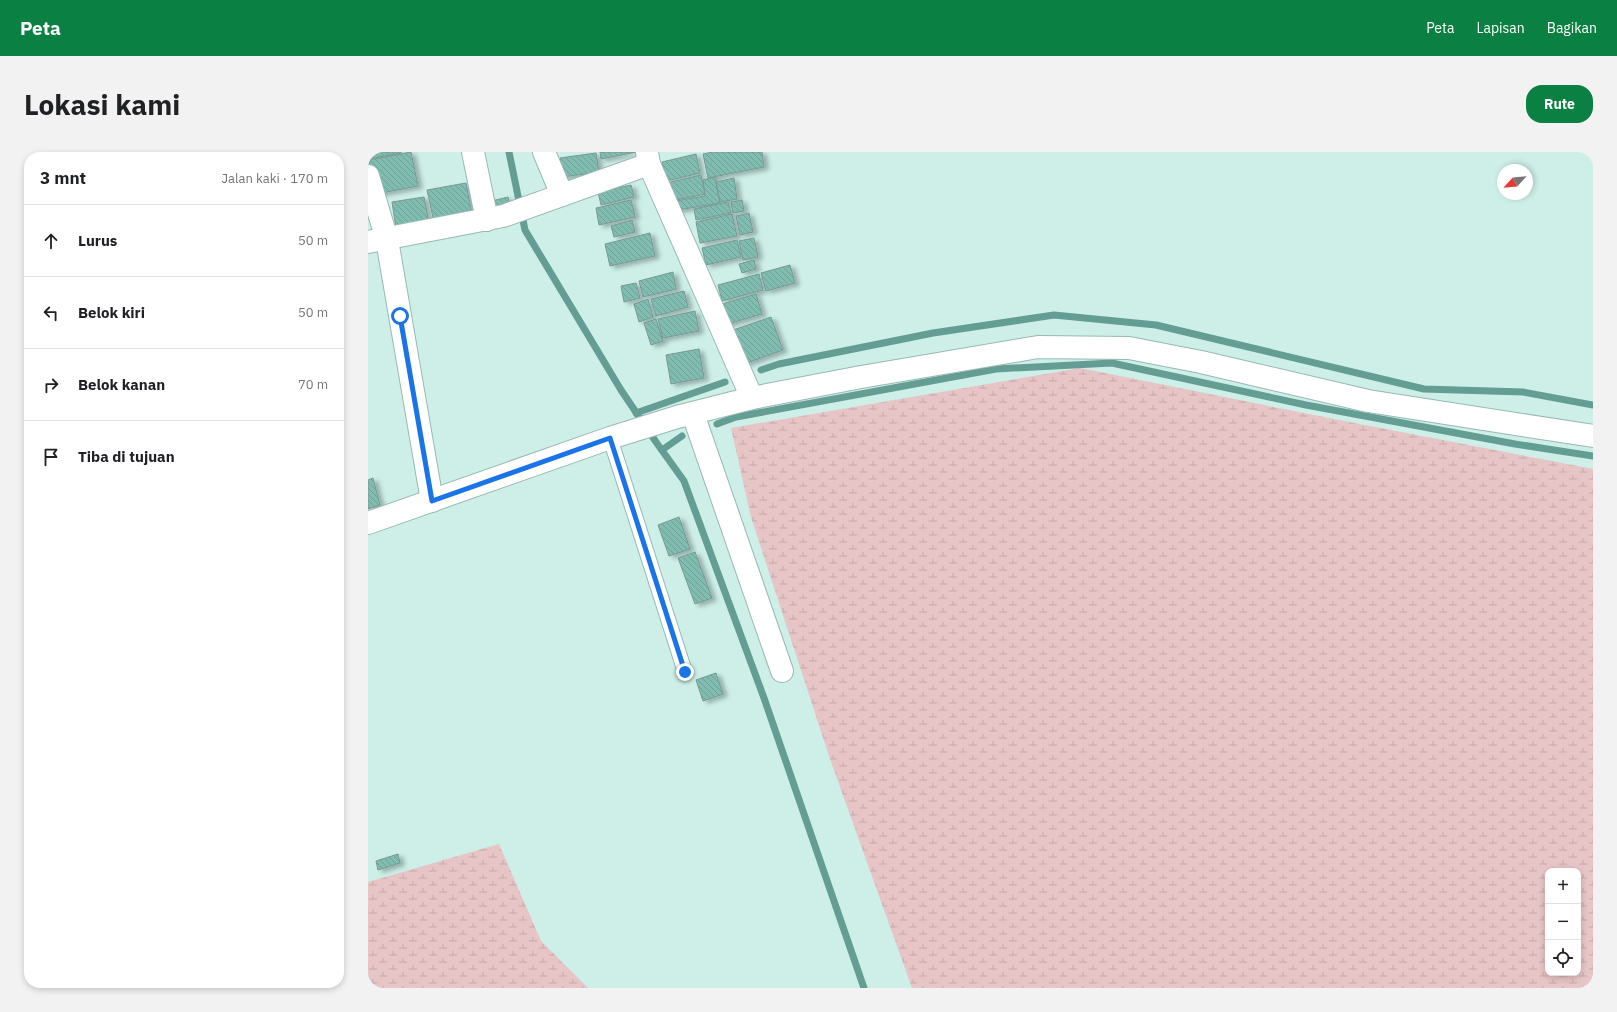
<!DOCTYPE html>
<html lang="id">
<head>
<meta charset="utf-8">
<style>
	body { margin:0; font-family:"IBM Plex Sans",sans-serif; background:#f2f2f2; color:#202124 }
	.controls { position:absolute; right:12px; bottom:12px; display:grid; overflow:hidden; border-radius:8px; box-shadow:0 2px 6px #0003 }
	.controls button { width:36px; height:36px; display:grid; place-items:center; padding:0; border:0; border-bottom:1px solid #e0e0e0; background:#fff; color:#202124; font:20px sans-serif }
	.compass { position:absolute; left:1129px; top:12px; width:36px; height:36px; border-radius:50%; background:#fff; box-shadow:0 2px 6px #0003; rotate:244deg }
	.stop { position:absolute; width:12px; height:12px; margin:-9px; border:3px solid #1a73e8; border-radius:50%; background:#fff }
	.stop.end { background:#1a73e8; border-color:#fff; box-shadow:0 1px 4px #0008 }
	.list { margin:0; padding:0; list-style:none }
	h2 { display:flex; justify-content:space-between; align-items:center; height:52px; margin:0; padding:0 16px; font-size:17px }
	h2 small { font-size:13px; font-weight:400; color:#757577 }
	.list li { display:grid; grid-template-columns:26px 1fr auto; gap:12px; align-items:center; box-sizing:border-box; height:72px; padding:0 16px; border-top:1px solid #e0e0e0 }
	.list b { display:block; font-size:15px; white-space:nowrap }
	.list em { font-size:13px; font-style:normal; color:#757577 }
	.icon { flex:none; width:22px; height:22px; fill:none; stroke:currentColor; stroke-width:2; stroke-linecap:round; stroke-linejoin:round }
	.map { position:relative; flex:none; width:1225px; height:836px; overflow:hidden; border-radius:16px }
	header { display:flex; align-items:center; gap:24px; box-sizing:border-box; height:56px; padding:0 20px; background:#0b8043; color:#fff }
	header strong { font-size:19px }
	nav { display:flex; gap:22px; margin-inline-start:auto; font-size:14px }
	.intro { display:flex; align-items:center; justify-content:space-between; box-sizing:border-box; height:96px; padding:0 24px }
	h1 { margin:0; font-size:28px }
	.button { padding:10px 18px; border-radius:16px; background:#0b8043; color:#fff; font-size:14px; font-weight:700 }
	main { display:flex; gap:24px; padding:0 24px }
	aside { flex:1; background:#fff; border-radius:16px; box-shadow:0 2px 6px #0003 }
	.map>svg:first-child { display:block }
</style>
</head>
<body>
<header>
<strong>Peta</strong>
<nav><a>Peta</a><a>Lapisan</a><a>Bagikan</a></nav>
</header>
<div class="intro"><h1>Lokasi kami</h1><a class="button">Rute</a></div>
<main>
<aside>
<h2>3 mnt<small>Jalan kaki · 170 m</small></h2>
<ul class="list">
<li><svg class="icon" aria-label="ahead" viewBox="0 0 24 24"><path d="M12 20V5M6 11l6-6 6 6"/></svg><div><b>Lurus</b></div><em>50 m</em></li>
<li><svg class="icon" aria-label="left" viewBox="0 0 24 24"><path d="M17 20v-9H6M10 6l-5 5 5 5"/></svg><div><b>Belok kiri</b></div><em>50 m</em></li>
<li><svg class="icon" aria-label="right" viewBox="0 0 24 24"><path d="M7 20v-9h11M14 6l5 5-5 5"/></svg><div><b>Belok kanan</b></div><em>70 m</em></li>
<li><svg class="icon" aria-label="arrive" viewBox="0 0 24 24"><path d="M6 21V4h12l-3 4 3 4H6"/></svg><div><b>Tiba di tujuan</b></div></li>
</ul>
</aside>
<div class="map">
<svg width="1225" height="836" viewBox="0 0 1225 836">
	<defs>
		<pattern id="wetland-marsh" width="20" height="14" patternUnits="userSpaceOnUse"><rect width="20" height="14" fill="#e7c4c5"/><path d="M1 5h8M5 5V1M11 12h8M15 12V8" fill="none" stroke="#c5a8a8"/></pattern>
		<pattern id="building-back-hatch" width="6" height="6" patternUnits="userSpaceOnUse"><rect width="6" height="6" fill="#81bcb1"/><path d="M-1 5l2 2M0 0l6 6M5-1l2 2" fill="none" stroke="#6ea197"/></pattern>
		<filter id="shadow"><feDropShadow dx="4.5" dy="2.5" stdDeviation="2" flood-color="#0004"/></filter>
	</defs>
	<rect width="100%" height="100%" fill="#cdefe8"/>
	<g fill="url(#wetland-marsh)" fill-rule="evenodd">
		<path d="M712,216l264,53 249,48v519h-681l-82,-229 -79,-242 -20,-89zM1180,719h30v102h-30z"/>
		<polygon points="131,692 173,789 220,836 0,836 0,730"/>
	</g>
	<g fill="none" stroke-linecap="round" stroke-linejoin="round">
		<g stroke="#639d93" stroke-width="7">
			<polyline points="141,0 157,78 253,238 288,290 316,329 396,546 496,836"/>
			<polyline points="393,218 411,212 565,181 686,163 788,173 1056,237 1155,240 1225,253"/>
			<polyline points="268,261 357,230"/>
			<polyline points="349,272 368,265 628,217 744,211 938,253 1147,292 1225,304"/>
			<polyline points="294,298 314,284"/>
		</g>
	</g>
	<g fill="url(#building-back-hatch)" stroke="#799892" filter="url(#shadow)">
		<polygon points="0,0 33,0 33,1 0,7"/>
		<polygon points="43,0 50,34 8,42 1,8"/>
		<polygon points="232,0 269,0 233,7"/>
		<polygon points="345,0 394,0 396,15 340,26 335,2"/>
		<polygon points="228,1 231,20 194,25 192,6"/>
		<polygon points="328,2 332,21 298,29 294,10"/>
		<polygon points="333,23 337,42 303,49 299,31"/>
		<polygon points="347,25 352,51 304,59 302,50 337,44 335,28"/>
		<polygon points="366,26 369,47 352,50 348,30"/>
		<polygon points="98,31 104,63 66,70 59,38"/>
		<polygon points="263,33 266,45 233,53 230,40"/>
		<polygon points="56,45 61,71 28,76 24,50"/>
		<polygon points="140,45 143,55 127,60 124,49"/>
		<polygon points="263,48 267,65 231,73 228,56"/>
		<polygon points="374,48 376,59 365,61 363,50"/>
		<polygon points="360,50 363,61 328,68 326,57"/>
		<polygon points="381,61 385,80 372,83 368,64"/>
		<polygon points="364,62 369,84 332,91 328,70"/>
		<polygon points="264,68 267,80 246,85 243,74"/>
		<polygon points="282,81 287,104 242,114 237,92"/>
		<polygon points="386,86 390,105 375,108 371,89"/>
		<polygon points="369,88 373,105 338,113 334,96"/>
		<polygon points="386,108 388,117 374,121 371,112"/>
		<polygon points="422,113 427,131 398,139 393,121"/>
		<polygon points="305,120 308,137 275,145 271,129"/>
		<polygon points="391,122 395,138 354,149 350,133"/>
		<polygon points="268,131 272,146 256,150 253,134"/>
		<polygon points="316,139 320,155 288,164 283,147"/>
		<polygon points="388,142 394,162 356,173 351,153"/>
		<polygon points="280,147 285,165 271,170 266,152"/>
		<polygon points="327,159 331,179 295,186 290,167"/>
		<polygon points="403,165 415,198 376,212 365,178"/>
		<polygon points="288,167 295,189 283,193 276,171"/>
		<polygon points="331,197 336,226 303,232 298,203"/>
		<polygon points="5,326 12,353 0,357 0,328"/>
		<polygon points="311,365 322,397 301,404 290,373"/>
		<polygon points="327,400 344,446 327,452 310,406"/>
		<polygon points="348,521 355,542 335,549 328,528"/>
		<polygon points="30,702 32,711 10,718 8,709"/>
	</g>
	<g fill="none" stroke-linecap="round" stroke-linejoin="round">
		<defs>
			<polyline id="service" points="242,286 317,520"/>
			<g id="minor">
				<polyline points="105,0 119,68"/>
				<polyline points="176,0 194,43"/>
				<polyline points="279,0 281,12 384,246"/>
				<polyline points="0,24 19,88 64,349"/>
				<polyline points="0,90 135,64 281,12"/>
				<polyline points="325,262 414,519"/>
				<polyline points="0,371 242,286 309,265 384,246 493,225 670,195 761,196 833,210 1000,249 1225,284"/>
			</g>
		</defs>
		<use href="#service" stroke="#98b9b3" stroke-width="16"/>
		<use href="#minor" stroke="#98b9b3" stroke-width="24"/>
		<use href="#service" stroke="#fff" stroke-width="14"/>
		<use href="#minor" stroke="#fff" stroke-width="22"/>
	</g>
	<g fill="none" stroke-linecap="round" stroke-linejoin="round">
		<polyline stroke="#1a73e8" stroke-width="5" points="32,164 64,349 242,286 317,520"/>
	</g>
</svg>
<div class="controls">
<button>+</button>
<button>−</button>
<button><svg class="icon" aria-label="locate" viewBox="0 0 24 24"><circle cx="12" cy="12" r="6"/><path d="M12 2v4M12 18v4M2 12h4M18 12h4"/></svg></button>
</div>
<svg class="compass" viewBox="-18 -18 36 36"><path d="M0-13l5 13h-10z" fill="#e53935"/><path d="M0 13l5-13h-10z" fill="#757577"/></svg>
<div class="stop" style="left:32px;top:164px"></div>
<div class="stop end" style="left:317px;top:520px"></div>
</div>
</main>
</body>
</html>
